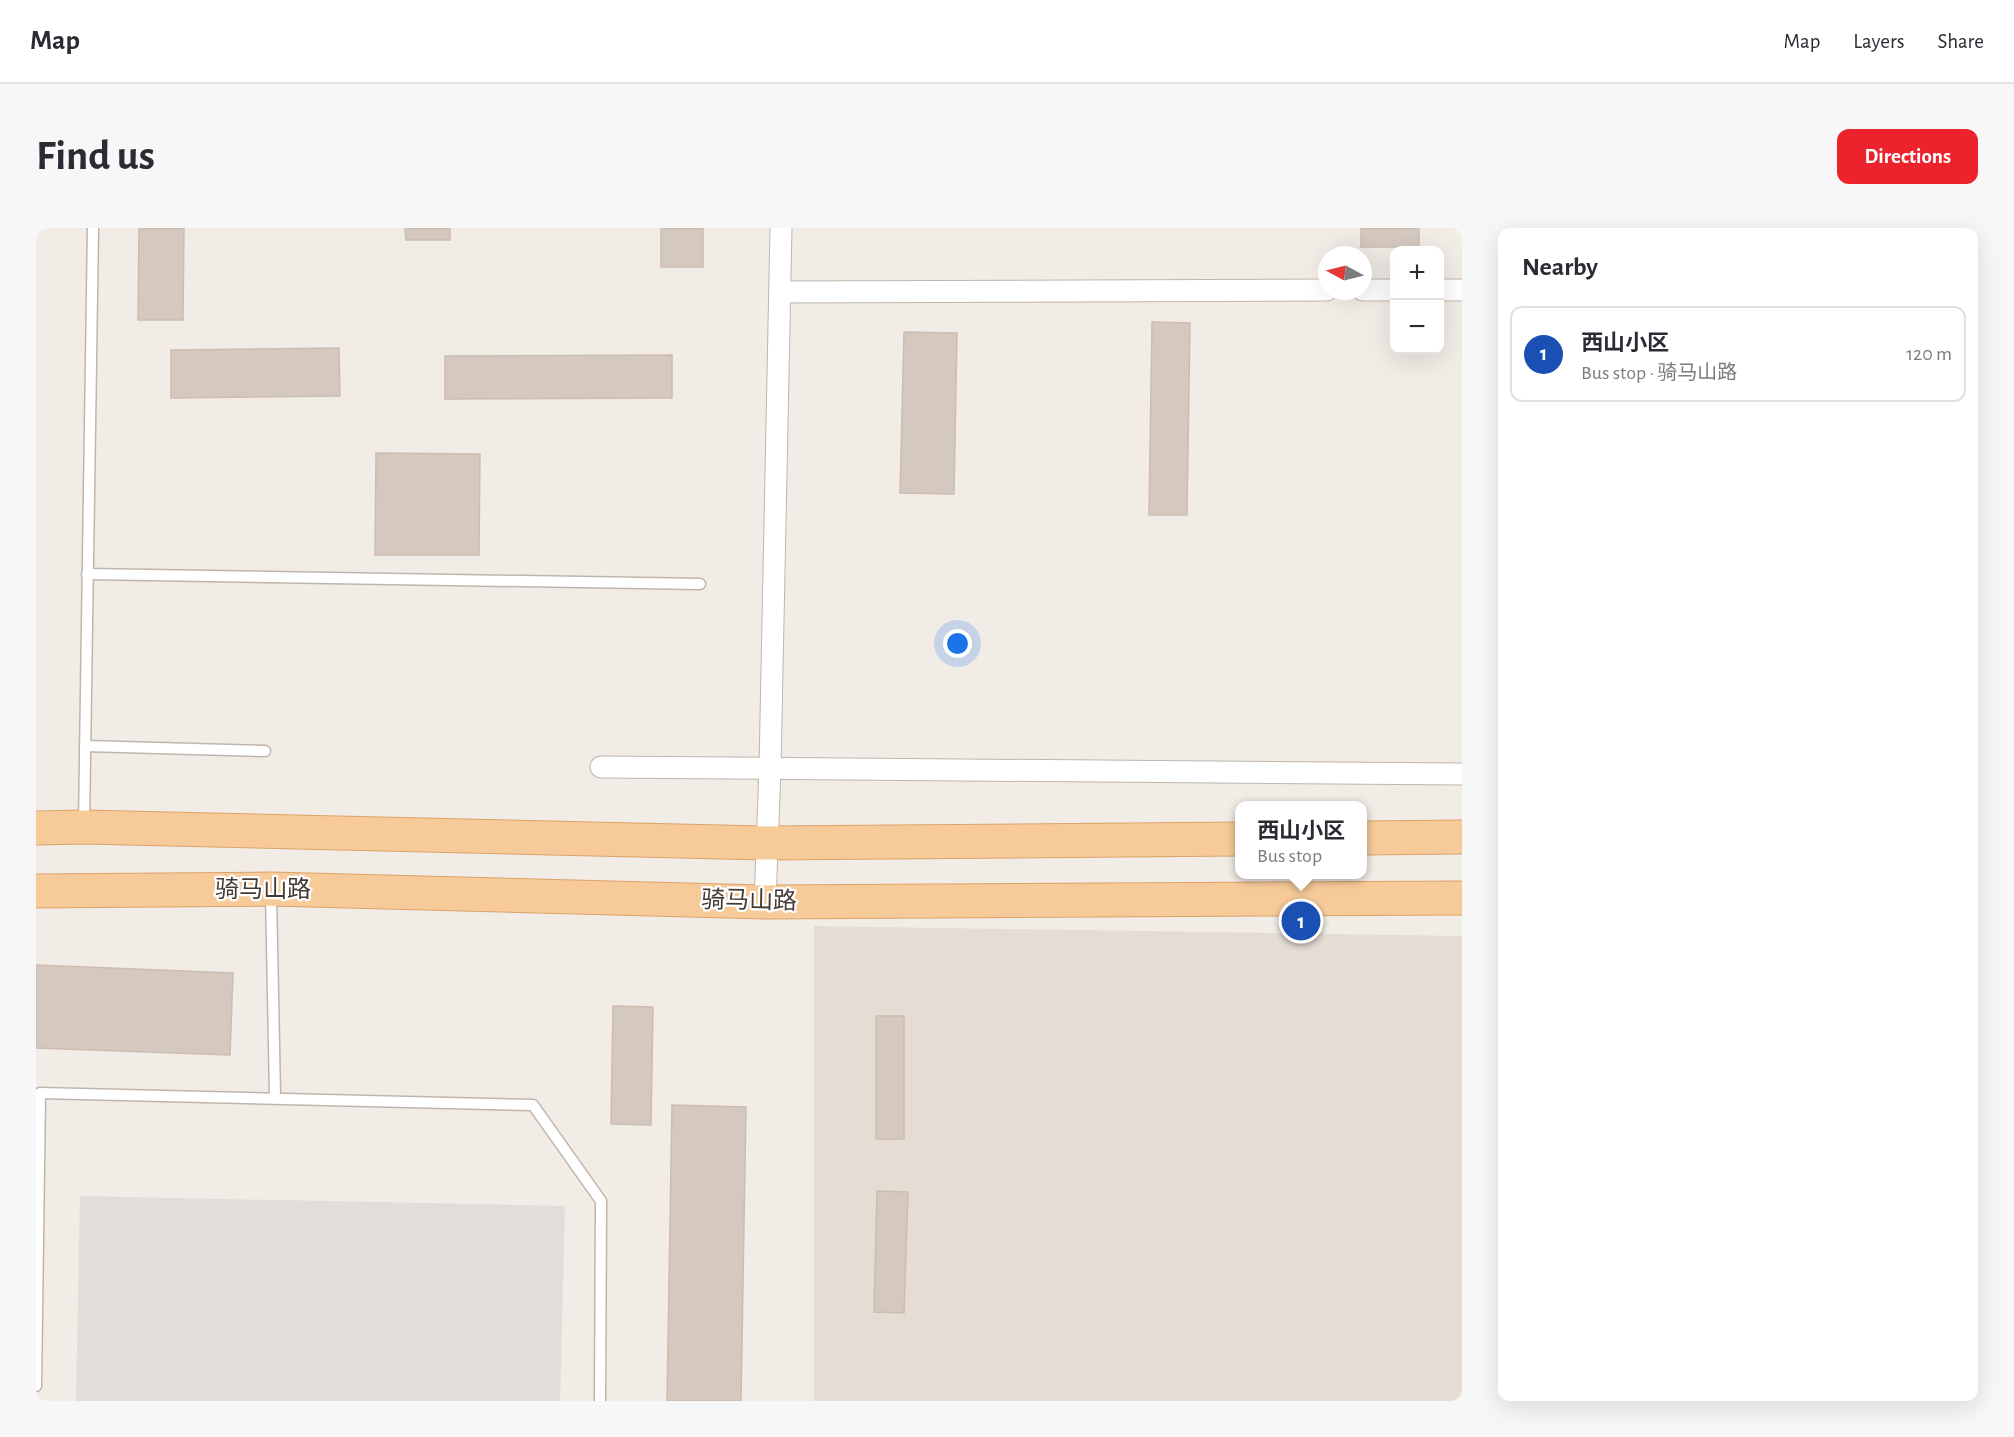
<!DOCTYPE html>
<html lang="en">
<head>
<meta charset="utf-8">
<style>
	body { margin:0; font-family:"Alegreya Sans","Noto Sans SC",sans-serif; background:#f7f7f7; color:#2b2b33 }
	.controls { position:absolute; right:18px; top:18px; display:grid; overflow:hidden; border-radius:12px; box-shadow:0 6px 24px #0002 }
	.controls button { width:54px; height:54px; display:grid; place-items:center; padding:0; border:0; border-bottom:2px solid #e1e1e2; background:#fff; color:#2b2b33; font:30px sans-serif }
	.compass { position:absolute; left:1282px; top:18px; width:54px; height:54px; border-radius:50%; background:#fff; box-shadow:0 6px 24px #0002; rotate:277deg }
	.you { position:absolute; left:922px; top:416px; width:21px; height:21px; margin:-15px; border:4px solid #fff; border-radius:50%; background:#1a73e8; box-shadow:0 0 0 9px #1a73e833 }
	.badge { display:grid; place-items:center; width:39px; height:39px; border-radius:50%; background:#ec232c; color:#fff; font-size:20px; font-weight:700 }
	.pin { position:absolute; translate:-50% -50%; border:3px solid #fff; box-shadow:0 2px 6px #0006 }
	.popup { position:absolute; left:1199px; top:573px; width:132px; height:78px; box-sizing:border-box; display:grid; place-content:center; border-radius:12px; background:#fff; filter:drop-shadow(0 2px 4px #0005); font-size:20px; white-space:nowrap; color:#7c7c81 }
	.popup b { font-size:22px; color:#2b2b33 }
	.popup::after { content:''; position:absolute; left:50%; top:100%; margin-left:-12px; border:12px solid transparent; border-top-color:#fff }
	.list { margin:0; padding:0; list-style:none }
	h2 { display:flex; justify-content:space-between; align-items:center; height:78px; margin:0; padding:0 24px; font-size:26px }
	h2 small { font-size:20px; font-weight:400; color:#7c7c81 }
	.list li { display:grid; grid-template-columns:39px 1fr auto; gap:18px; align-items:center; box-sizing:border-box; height:96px; margin:0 12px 12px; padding:0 12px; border:2px solid #e1e1e2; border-radius:12px }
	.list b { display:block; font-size:22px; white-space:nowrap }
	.list p { margin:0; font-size:20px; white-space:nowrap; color:#7c7c81 }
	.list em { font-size:20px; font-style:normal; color:#7c7c81 }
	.map { position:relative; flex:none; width:1426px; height:1173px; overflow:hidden; border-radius:12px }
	header { display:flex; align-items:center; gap:36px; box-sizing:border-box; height:84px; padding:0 30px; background:#fff; border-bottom:2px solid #e1e1e2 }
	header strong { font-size:28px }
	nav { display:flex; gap:33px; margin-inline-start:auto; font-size:21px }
	.intro { display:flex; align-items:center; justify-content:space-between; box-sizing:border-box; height:144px; padding:0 36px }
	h1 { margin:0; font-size:42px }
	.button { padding:15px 27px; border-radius:12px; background:#ec232c; color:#fff; font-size:21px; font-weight:700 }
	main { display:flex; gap:36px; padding:0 36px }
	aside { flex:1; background:#fff; border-radius:12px; box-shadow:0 6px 24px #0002 }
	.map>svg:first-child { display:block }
</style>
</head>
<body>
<header>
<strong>Map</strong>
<nav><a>Map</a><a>Layers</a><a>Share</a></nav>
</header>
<div class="intro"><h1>Find us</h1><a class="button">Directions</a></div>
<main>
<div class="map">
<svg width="1426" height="1173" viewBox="0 0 1426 1173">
	<rect width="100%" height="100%" fill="#f2ece6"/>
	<polygon fill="#e5ddd4" points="778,698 1426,708 1426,1173 778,1173"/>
	<polygon fill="#e0dddb" points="44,968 529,978 524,1173 40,1173"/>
	<g fill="#d5c8bf" stroke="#cdbcb0" stroke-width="1.5">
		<polygon points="103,0 148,0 147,92 102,92"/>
		<polygon points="369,0 414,0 414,12 370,12"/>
		<rect x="625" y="0" width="42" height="39"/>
		<rect x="1325" y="0" width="58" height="19"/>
		<polygon points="1116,94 1154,95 1151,287 1113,287"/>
		<polygon points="868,104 921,105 918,266 864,265"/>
		<polygon points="303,120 304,168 135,170 135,122"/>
		<polygon points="636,127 636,170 409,171 409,128"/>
		<polygon points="340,225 444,226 443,327 339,327"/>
		<polygon points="0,737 197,745 194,827 0,820"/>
		<polygon points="577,778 617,779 615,897 575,896"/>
		<rect x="840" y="788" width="28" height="123"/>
		<polygon points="636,877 710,879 705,1173 631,1173"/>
		<polygon points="841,963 872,964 868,1085 838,1084"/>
	</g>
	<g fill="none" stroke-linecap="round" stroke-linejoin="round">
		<defs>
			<g id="lane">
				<polyline points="51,346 664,356"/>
				<polyline points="49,518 229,523"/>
				<polyline points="48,596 57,0"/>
				<polyline points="235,664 239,869"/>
				<polyline points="0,1158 4,865 497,877 565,973 564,1173"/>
			</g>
			<g id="street">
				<polyline points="1327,62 1358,62"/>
				<polyline points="1404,62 1426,62"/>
				<polyline points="745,64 1291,62"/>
				<polyline points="565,539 1426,546"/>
				<polyline points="729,674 734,540 745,0"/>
			</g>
			<g id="primary">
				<polyline points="0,600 48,599 732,615 1204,611"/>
				<polyline points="1326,610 1426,609"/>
				<polyline points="0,663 235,661 729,674 1426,670"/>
			</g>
		</defs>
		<use href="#lane" stroke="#bfb5ac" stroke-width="13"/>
		<use href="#street" stroke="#bfb5ac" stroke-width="23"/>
		<use href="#primary" stroke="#dba36a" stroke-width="35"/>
		<use href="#lane" stroke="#fff" stroke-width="10"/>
		<use href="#street" stroke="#fff" stroke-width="21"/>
		<use href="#primary" stroke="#f7ca99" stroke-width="33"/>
	</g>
	<g text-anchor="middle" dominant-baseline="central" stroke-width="4.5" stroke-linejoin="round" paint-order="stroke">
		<g font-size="24" fill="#443b36" stroke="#fff">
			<text x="227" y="662">骑马山路</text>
			<text transform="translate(713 673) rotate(1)">骑马山路</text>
		</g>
	</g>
</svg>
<div class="controls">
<button>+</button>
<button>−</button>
</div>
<svg class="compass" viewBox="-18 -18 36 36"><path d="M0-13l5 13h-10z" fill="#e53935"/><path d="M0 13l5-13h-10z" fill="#7c7c81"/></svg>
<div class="you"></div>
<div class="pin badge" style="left:1265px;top:693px;background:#1a4fb4">1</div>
<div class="popup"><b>西山小区</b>Bus stop</div>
</div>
<aside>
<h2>Nearby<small></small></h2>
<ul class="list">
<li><span class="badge" style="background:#1a4fb4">1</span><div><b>西山小区</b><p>Bus stop · 骑马山路</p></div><em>120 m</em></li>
</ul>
</aside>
</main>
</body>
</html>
